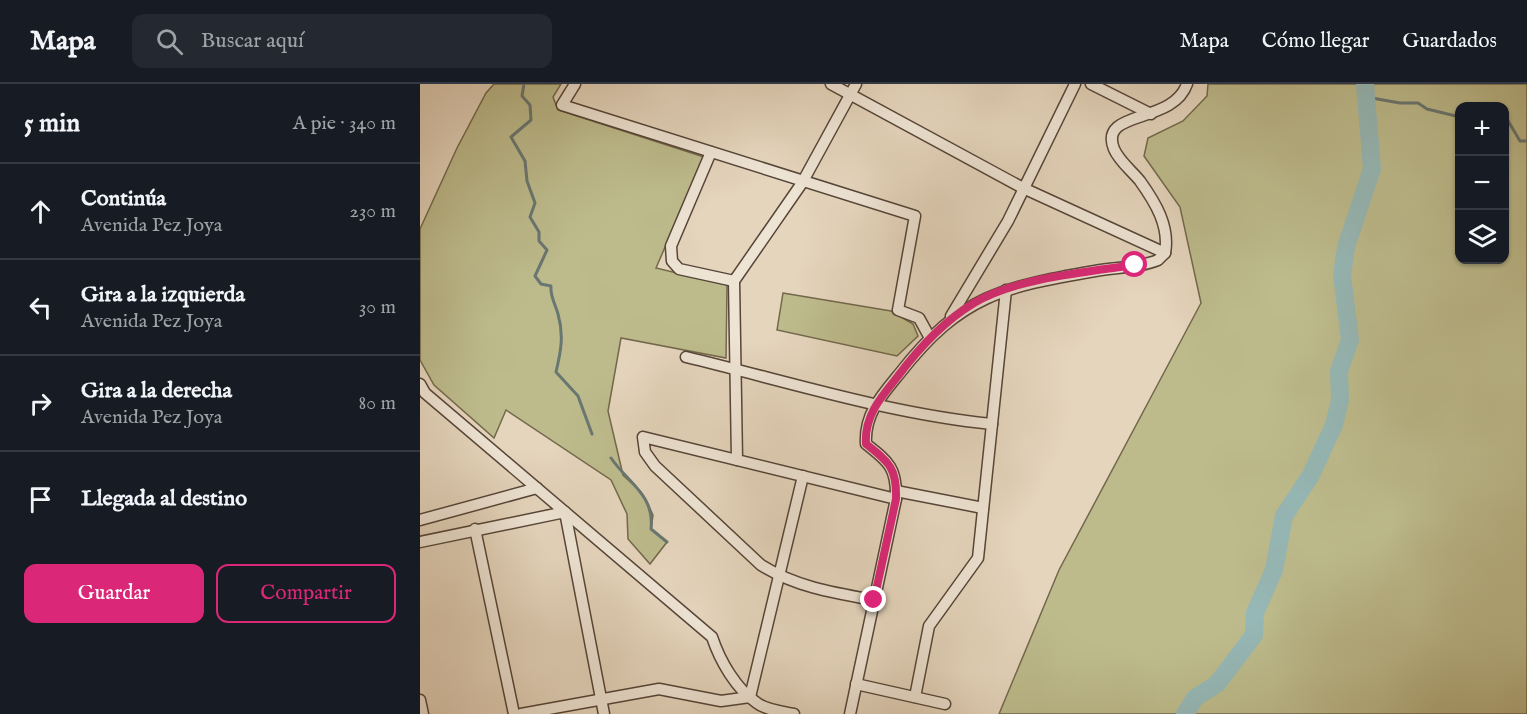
<!DOCTYPE html>
<html lang="es">
<head>
<meta charset="utf-8">
<style>
	body { margin:0; font-family:"IM FELL English",serif; background:#242831; color:#f1f3f6 }
	.controls { position:absolute; right:18px; top:18px; display:grid; overflow:hidden; border-radius:12px; box-shadow:0 2px 4px #0004 }
	.controls button { width:54px; height:54px; display:grid; place-items:center; padding:0; border:0; border-bottom:2px solid #363941; background:#171b24; color:#f1f3f6; font:30px sans-serif }
	.stop { position:absolute; width:18px; height:18px; margin:-14px; border:4px solid #db2777; border-radius:50%; background:#fff }
	.stop.end { background:#db2777; border-color:#fff; box-shadow:0 2px 6px #0008 }
	.list { margin:0; padding:0; list-style:none }
	h2 { display:flex; justify-content:space-between; align-items:center; height:78px; margin:0; padding:0 24px; font-size:26px }
	h2 small { font-size:20px; font-weight:400; color:#9ea1a6 }
	.list li { display:grid; grid-template-columns:39px 1fr auto; gap:18px; align-items:center; box-sizing:border-box; height:96px; padding:0 24px; border-top:2px solid #363941 }
	.list b { display:block; font-size:22px; white-space:nowrap }
	.list p { margin:0; font-size:20px; white-space:nowrap; color:#9ea1a6 }
	.list em { font-size:20px; font-style:normal; color:#9ea1a6 }
	.actions { display:flex; gap:12px; padding:18px 24px }
	.actions a { flex:1; padding:14px 0; border:2px solid #db2777; border-radius:12px; text-align:center; font-size:21px; color:#db2777 }
	.actions .main { background:#db2777; color:#fff }
	.icon { flex:none; width:33px; height:33px; fill:none; stroke:currentColor; stroke-width:2; stroke-linecap:round; stroke-linejoin:round }
	.map { position:relative; flex:none; width:1107px; height:630px; overflow:hidden }
	header { display:flex; align-items:center; gap:36px; box-sizing:border-box; height:84px; padding:0 30px; background:#171b24; border-bottom:2px solid #363941 }
	header strong { font-size:28px }
	nav { display:flex; gap:33px; margin-inline-start:auto; font-size:21px }
	.search { width:420px; height:54px; background:#242831; display:flex; align-items:center; gap:15px; box-sizing:border-box; padding:0 21px; border-radius:12px; color:#9ea1a6; font-size:22px }
	main { display:flex }
	aside { flex:1; background:#171b24 }
	.map>svg:first-child { display:block }
</style>
</head>
<body>
<header>
<strong>Mapa</strong>
<div class="search"><svg class="icon" aria-label="search" viewBox="0 0 24 24"><circle cx="10" cy="10" r="6"/><path d="M15 15l6 6"/></svg>Buscar aquí</div>
<nav><a>Mapa</a><a>Cómo llegar</a><a>Guardados</a></nav>
</header>
<main>
<aside>
<h2>5 min<small>A pie · 340 m</small></h2>
<ul class="list">
<li><svg class="icon" aria-label="ahead" viewBox="0 0 24 24"><path d="M12 20V5M6 11l6-6 6 6"/></svg><div><b>Continúa</b><p>Avenida Pez Joya</p></div><em>230 m</em></li>
<li><svg class="icon" aria-label="left" viewBox="0 0 24 24"><path d="M17 20v-9H6M10 6l-5 5 5 5"/></svg><div><b>Gira a la izquierda</b><p>Avenida Pez Joya</p></div><em>30 m</em></li>
<li><svg class="icon" aria-label="right" viewBox="0 0 24 24"><path d="M7 20v-9h11M14 6l5 5-5 5"/></svg><div><b>Gira a la derecha</b><p>Avenida Pez Joya</p></div><em>80 m</em></li>
<li><svg class="icon" aria-label="arrive" viewBox="0 0 24 24"><path d="M6 21V4h12l-3 4 3 4H6"/></svg><div><b>Llegada al destino</b></div></li>
</ul>
<div class="actions"><a class="main">Guardar</a><a>Compartir</a></div>
</aside>
<div class="map">
<svg width="1107" height="630" viewBox="0 0 1107 630">
	<rect width="100%" height="100%" fill="#e5d5bd"/>
	<filter id="stains"><feTurbulence type="fractalNoise" baseFrequency=".00333" numOctaves="4"/><feColorMatrix values="0 0 0 0 .2 0 0 0 0 .09 0 0 0 0 .02 0 0 0 .5 -.17"/></filter>
	<radialGradient id="worn" r=".72"><stop offset=".6" stop-color="#630" stop-opacity="0"/><stop offset="1" stop-color="#630" stop-opacity=".3"/></radialGradient>
	<g fill="#bdbb8c" stroke="#72684c" stroke-width="1.5" fill-rule="evenodd">
		<polygon points="74,0 141,0 133,13 138,26 284,73 236,184 307,201 306,274 201,254 188,327 203,391 221,408 227,418 233,431 231,445 247,458 230,480 208,455 207,430 191,396 86,326 74,354 14,301 0,276 0,145 37,64 66,9"/>
		<path d="M788,0h319v630h-528l60,-144 142,-267 -21,-96 -36,-51 4,-18 35,-17 24,-25zM1040,22h44v154h-44z"/>
		<polygon points="363,209 471,227 493,240 498,252 477,272 357,246"/>
	</g>
	<g fill="none" stroke-linecap="round" stroke-linejoin="round">
		<g stroke="#697772" stroke-width="3">
			<path d="M104,0l-2,12 8,9 1,15 -20,17 14,24 2,20 8,22 -5,14 9,15v9l8,9 -12,26 6,8 10,2c-1,11 4,17 7,28 6,21 3,37 -2,58l22,24 14,38"/>
			<polyline points="946,13 980,19 998,19 1007,25 1040,33"/>
			<polyline points="1084,30 1100,57 1107,57"/>
			<path d="M191,374c17,25 44,37 40,71l16,13"/>
		</g>
		<polyline stroke="#96b8b6" stroke-width="18" points="765,630 775,614 797,600 834,551 835,529 854,486 864,432 891,391 914,341 920,316 919,287 930,256 922,191 926,163 952,85 945,0"/>
		<defs>
			<g id="minor">
				<polyline points="155,0 142,21 495,132 478,226 499,234 510,254"/>
				<polyline points="411,0 603,104 745,169"/>
				<polyline points="671,0 731,30"/>
				<polyline points="291,68 251,162 252,177 259,185 314,197"/>
				<polyline points="531,232 588,137 655,0"/>
				<path d="M266,273c100,24 204,57 306,67"/>
				<path d="M0,300l5,9 287,244c8,24 24,52 45,66 9,7 26,9 37,11"/>
				<polyline points="317,376 314,197 382,99 436,0"/>
				<polyline points="476,407 563,424"/>
				<polyline points="0,436 117,404"/>
				<polyline points="55,445 94,630"/>
				<polyline points="0,458 145,428 184,630"/>
				<path d="M454,516c-40,-7 -78,-13 -113,-35l-106,-99 -10,-14 -2,-15 253,62"/>
				<polyline points="436,600 525,620"/>
				<polyline points="330,613 383,392"/>
				<polyline points="495,613 509,542 558,474 586,206"/>
				<polyline points="0,616 3,630"/>
				<polyline points="101,630 239,605 301,617 330,613"/>
				<path d="M430,630l46,-215c1,-31 -7,-37 -30,-55 -2,-30 16,-49 34,-71 61,-78 103,-86 195,-102 21,-4 44,-3 63,-11l7,-7c5,-27 -10,-51 -25,-72 -8,-10 -21,-20 -26,-32 -16,-40 59,-24 73,-65"/>
			</g>
		</defs>
		<use href="#minor" stroke="#564538" stroke-width="13"/>
		<use href="#minor" stroke="#eee4d4" stroke-width="10"/>
	</g>
	<g fill="none" stroke-linecap="round" stroke-linejoin="round">
		<path stroke="#db2777" stroke-width="8" d="M454,516l22,-101c1,-31 -7,-37 -30,-55 -2,-28 15,-47 32,-68 21,-28 46,-55 76,-73 42,-25 112,-31 161,-38"/>
	</g>
	<rect width="100%" height="100%" filter="url(#stains)"/>
	<rect width="100%" height="100%" fill="url(#worn)"/>
</svg>
<div class="controls">
<button>+</button>
<button>−</button>
<button><svg class="icon" aria-label="layers" viewBox="0 0 24 24"><path d="M12 4l9 5-9 5-9-5zM3 14l9 5 9-5"/></svg></button>
</div>
<div class="stop" style="left:715px;top:181px"></div>
<div class="stop end" style="left:454px;top:516px"></div>
</div>
</main>
</body>
</html>
